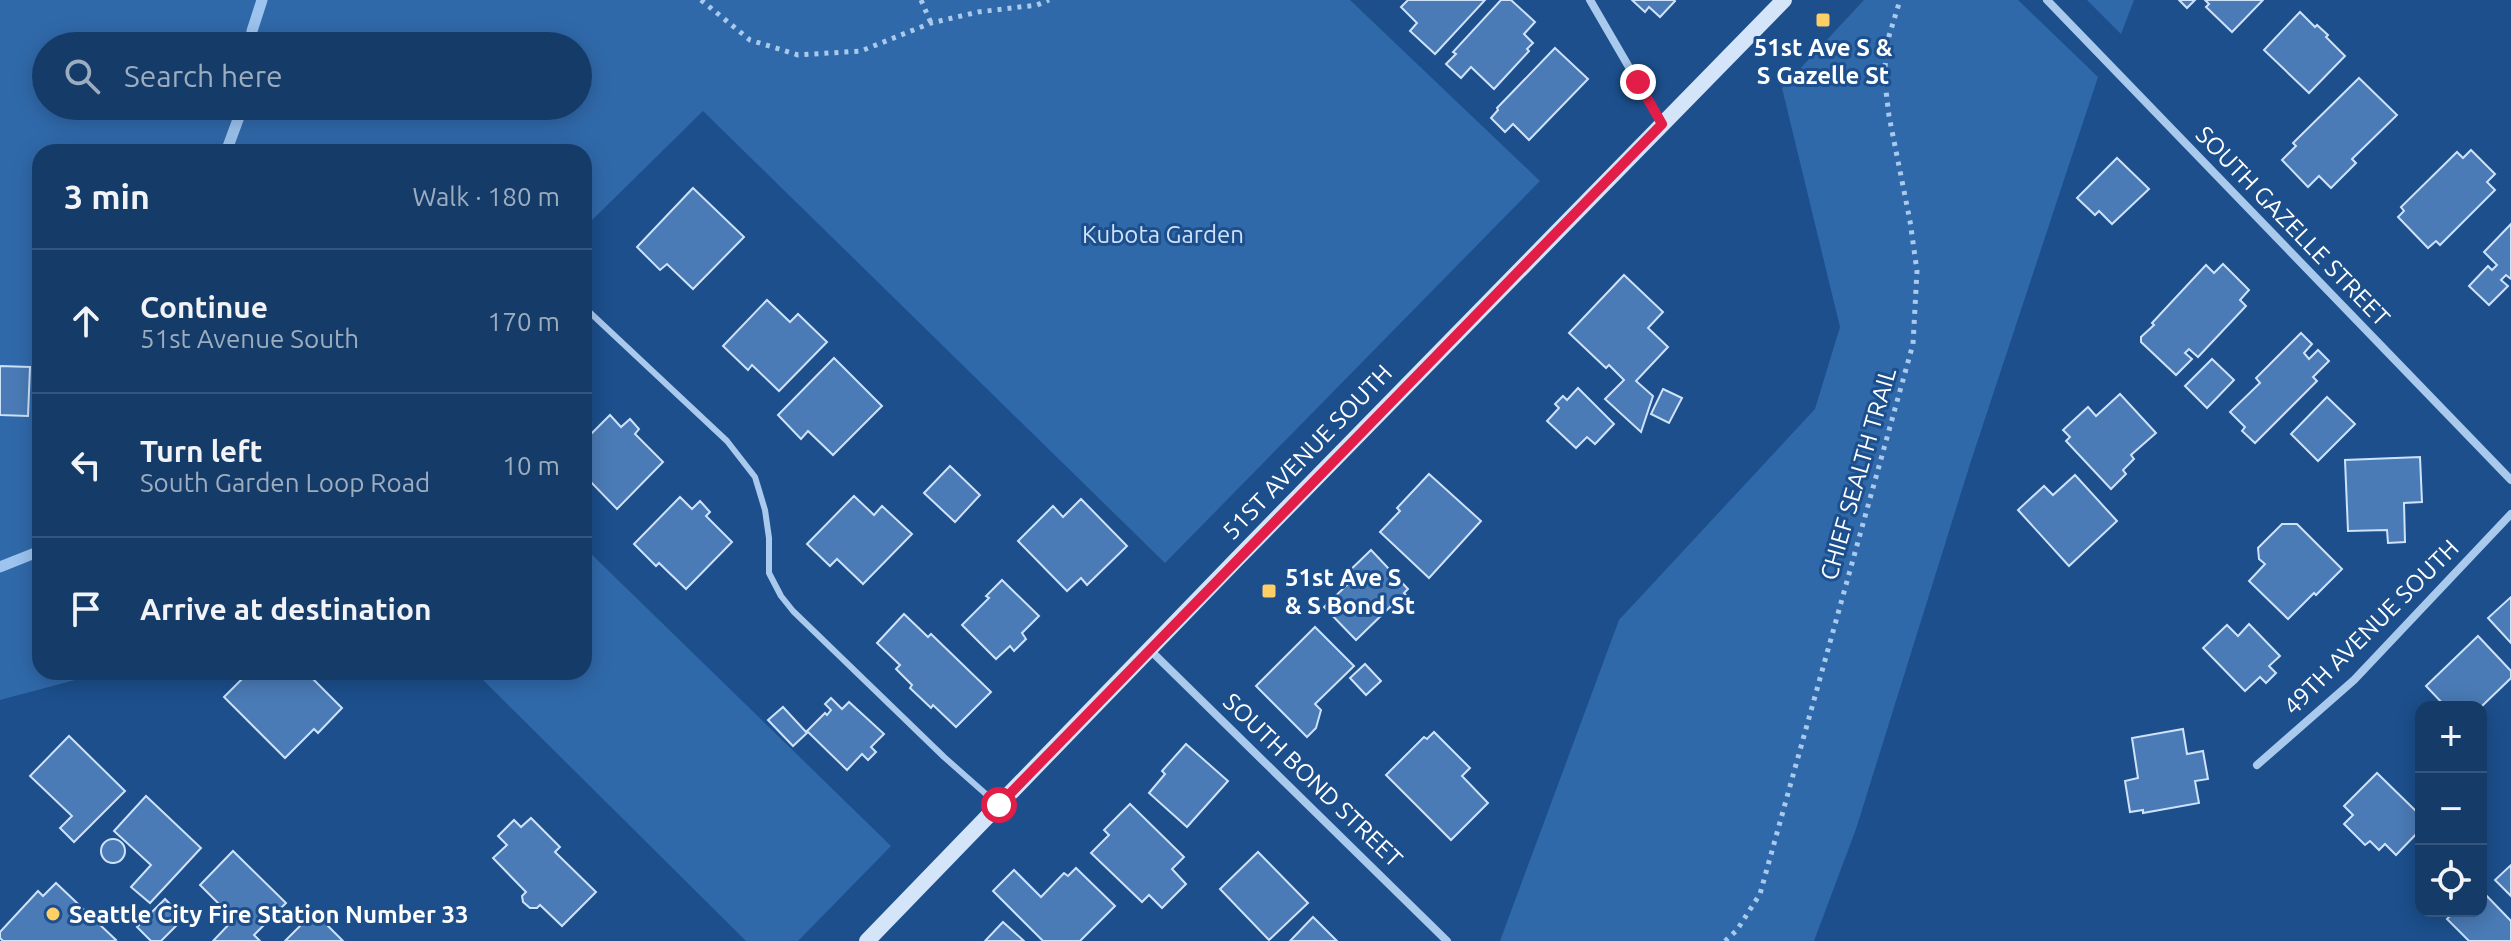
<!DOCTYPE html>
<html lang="en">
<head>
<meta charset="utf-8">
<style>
	body { margin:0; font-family:Ubuntu,sans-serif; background:#224671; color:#f1f3f6 }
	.controls { position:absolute; right:24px; bottom:24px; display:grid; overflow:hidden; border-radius:16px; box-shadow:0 4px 20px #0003 }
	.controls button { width:72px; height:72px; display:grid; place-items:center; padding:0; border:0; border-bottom:2px solid #34557d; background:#153b69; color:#f1f3f6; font:40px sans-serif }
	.stop { position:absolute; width:24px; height:24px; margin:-18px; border:6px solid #e11d48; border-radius:50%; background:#fff }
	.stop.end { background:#e11d48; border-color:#fff; box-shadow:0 2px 8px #0008 }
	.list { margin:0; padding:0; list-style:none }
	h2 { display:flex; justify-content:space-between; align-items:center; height:104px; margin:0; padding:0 32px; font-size:34px }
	h2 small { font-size:26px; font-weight:400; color:#9dadc0 }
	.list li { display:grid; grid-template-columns:52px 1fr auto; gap:24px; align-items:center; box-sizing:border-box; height:144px; padding:0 32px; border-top:2px solid #34557d }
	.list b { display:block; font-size:30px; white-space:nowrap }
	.list p { margin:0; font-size:26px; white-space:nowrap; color:#9dadc0 }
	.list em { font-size:26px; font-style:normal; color:#9dadc0 }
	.icon { flex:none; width:44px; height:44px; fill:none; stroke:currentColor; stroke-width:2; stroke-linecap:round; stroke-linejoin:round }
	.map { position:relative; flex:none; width:2511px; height:941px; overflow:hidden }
	.search { position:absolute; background:#153b69; box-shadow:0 4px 20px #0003; left:32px; top:32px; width:560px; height:88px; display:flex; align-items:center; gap:20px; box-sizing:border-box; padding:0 28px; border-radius:44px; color:#9dadc0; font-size:30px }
	.panel { position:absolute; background:#153b69; box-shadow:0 4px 20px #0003; left:32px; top:144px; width:560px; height:536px; border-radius:24px }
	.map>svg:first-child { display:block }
</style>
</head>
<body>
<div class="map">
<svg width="2511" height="941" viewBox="0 0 2511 941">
	<rect width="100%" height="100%" fill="#1c4f8c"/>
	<g fill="#3069aa" fill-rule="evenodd">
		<path d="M0,0h1350l190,181 -375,382 -462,-452 -119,117v-76h-544v520h65l-105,28zM46,46h532v60h-532z"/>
		<polygon points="1864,0 2018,0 2098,77 1970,464 1856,829 1814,941 1500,941 1619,620 1815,409 1840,327 1782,88"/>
		<polygon points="2087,0 2134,0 2121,34"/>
		<polygon points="584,547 891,846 798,941 746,941 475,672 584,672"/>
	</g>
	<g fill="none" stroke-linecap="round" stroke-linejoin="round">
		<g stroke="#9cc4ef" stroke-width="11">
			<polyline points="251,46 252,31 262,0"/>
			<polyline points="226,152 243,106"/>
			<polyline points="0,567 40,551"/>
		</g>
	</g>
	<g fill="#4a7bb6" stroke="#cee2f9" stroke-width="2">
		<polygon points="1408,0 1485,0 1435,54 1410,31 1417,23 1401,7"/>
		<polygon points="1501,0 1511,0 1535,22 1524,34 1533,43 1527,49 1529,51 1494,89 1471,67 1461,78 1446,64 1456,54 1453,52"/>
		<polygon points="1632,0 1674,0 1675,1 1660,17 1649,7 1645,12"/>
		<polygon points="2179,0 2195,0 2187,8"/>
		<polygon points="2205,0 2263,0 2232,32 2206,7 2209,4"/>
		<polygon points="2300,12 2315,27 2317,25 2328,35 2326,37 2345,56 2309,93 2264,50"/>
		<polygon points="1555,48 1588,79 1529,140 1513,124 1505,132 1491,118 1498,110 1497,108"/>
		<polygon points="2359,78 2397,115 2352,159 2356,163 2331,188 2319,176 2308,187 2282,160 2296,146 2293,143"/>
		<polygon points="2471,150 2495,174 2487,182 2495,190 2440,245 2436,241 2428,248 2398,217 2404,211 2401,207 2457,152 2463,158"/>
		<polygon points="2117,158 2149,189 2112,224 2099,211 2095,215 2077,198"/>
		<polygon points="693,188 744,237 693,289 667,264 660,270 637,247"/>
		<polygon points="2511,224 2511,279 2506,275 2501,280 2508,286 2489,305 2469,286 2488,266 2492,270 2497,265 2484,252"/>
		<polygon points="2223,264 2249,290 2240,300 2246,306 2198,357 2189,349 2185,353 2192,359 2176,375 2141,342 2141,337 2154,325 2152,323 2206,265 2214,273"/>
		<polygon points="1624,275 1663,312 1648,328 1668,347 1636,381 1653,396 1641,432 1605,399 1624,380 1609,365 1606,368 1569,333"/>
		<polygon points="767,300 790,322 798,314 827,342 779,391 752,365 748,370 723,346"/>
		<polygon points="2301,333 2312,344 2304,353 2309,359 2318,350 2329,361 2313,377 2317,381 2255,443 2242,431 2245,427 2230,412 2260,383 2256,378"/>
		<polygon points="834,358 882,406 833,455 808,431 801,439 778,415"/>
		<polygon points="2212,359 2234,380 2207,408 2185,386"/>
		<polygon points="0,366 30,367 28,416 0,415"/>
		<polygon points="1578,388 1614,424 1595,444 1587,437 1576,448 1547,421 1559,408 1555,404 1563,396 1567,400"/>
		<polygon points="1663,389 1682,398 1669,423 1651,414"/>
		<polygon points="2120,394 2156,433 2131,455 2134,459 2123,470 2126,474 2111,489 2066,441 2070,437 2063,430 2088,407 2096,416"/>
		<polygon points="2327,397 2355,424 2318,461 2291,434"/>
		<polygon points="610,415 621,427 630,419 639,429 635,434 663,462 617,509 589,480 584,484 584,441"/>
		<polygon points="2420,457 2422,502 2404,503 2405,542 2388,543 2387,530 2348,531 2345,460"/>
		<polygon points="950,466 980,495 955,522 924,493"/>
		<polygon points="1429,474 1481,521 1429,578 1380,532 1400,511 1397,508"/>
		<polygon points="2075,475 2117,521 2069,566 2018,510 2044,486 2053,495"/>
		<polygon points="854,496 874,515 882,506 912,534 863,584 837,559 830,566 807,544"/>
		<polygon points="680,497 692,509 700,501 710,512 706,516 732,542 686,589 659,563 656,566 634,544"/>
		<polygon points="1081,499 1127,546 1087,585 1081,578 1067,591 1018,541 1053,506 1063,517"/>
		<polygon points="2282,524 2297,524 2342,569 2316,595 2314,593 2288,619 2249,581 2265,564 2259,559 2258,548"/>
		<polygon points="1371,550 1408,589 1404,593 1412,601 1398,615 1390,607 1356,640 1324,607 1348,584 1342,578"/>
		<polygon points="1002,580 1039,616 1022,633 1026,639 1014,651 1010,646 996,659 962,625 989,598 986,596"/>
		<polygon points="2511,597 2511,643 2488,618"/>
		<polygon points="904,614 928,637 931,634 991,692 956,727 933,705 931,708 910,688 912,685 896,669 900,665 877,643"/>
		<polygon points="2249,624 2280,656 2269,666 2276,673 2266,683 2260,677 2245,691 2203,648 2227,625 2238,636"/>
		<polygon points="1315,627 1354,666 1315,704 1321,710 1316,728 1307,737 1256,686"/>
		<polygon points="2478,636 2511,671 2511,678 2481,707 2446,707 2426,686"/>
		<polygon points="1365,664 1381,681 1366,695 1350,678"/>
		<polygon points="249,672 306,672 342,708 318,733 314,729 285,758 224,697"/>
		<polygon points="831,698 842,709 849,702 884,734 871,747 876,752 868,760 862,754 847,770 807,731 825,713 827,715 831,710 825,704"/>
		<polygon points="783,707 807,733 793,746 768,720"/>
		<polygon points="2183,729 2187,754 2203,751 2208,779 2195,781 2199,803 2143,813 2143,810 2130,812 2125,781 2138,778 2132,738"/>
		<polygon points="1434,732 1470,768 1462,776 1488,803 1451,840 1386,775 1424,737 1427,739"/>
		<polygon points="69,736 125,791 74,842 60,828 72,816 30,776"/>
		<polygon points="1186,744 1228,781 1187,827 1149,793 1165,774 1162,771"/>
		<polygon points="2377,773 2421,816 2421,829 2396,855 2385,844 2379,850 2370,841 2365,845 2344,824 2353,815 2344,806"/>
		<polygon points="146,796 201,848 150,903 131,887 151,865 114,831"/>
		<polygon points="1130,804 1184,857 1172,869 1186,884 1162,908 1149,895 1142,902 1091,853 1109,835 1104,830"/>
		<polygon points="531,818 560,847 555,852 596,892 562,926 540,905 537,908 530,908 523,902 522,896 526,892 493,858 507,845 498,836 514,820 521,827"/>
		<circle cx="113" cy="851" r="12"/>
		<polygon points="233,851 286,903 254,935 260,941 213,941 234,919 200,885"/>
		<polygon points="1258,852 1308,903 1269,940 1220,889"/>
		<polygon points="2511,865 2511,896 2495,880"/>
		<polygon points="1076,868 1115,906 1080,941 1043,941 993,891 1014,870 1041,897 1064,873 1068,876"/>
		<polygon points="56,883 116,940 114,941 3,941 0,938 0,932 38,891 43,896"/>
		<polygon points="2481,890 2511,921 2511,941 2469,941 2447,919 2455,911 2481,911"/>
		<polygon points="165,899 184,918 161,941 151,941 137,927"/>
		<polygon points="314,912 343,941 285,941"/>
		<polygon points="1313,917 1337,941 1290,941"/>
		<polygon points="1003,922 1024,941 985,941"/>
	</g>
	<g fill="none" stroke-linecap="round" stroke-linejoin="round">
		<g stroke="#a9c9ed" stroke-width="5" stroke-dasharray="4 6" stroke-linecap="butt">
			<polyline points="701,0 750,40 798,55 861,51 931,23 978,12 1037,5 1049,0"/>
			<polyline points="921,0 931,23"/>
			<polyline points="1725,941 1737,930 1760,894 1913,344 1917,271 1910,221 1889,116 1884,74 1889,36 1900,0"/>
		</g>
		<polyline stroke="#a9c9ed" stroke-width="6" points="584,307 727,441 755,477 765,510 769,538 769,573 781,596 793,611 944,757 996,803"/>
		<g stroke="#a9c9ed" stroke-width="8">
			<polyline points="1590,0 1662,124"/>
			<polyline points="2047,0 2511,480"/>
			<polyline points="1149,649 1447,941"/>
			<polyline points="2257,765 2354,680 2511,514"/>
		</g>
		<polyline stroke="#d5e5f9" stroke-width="16" points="867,941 1237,559 1784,0"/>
	</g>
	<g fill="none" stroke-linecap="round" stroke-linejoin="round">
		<polyline stroke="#e11d48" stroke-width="10" points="999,805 1662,124 1638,82"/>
	</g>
	<g fill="#fdcf67" stroke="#1c4f8c" stroke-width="3">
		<rect x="1815" y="12" width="16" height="16" rx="4"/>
		<rect x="1261" y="583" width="16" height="16" rx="4"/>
		<circle cx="53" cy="914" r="8"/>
	</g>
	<g text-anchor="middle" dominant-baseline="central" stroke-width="6" stroke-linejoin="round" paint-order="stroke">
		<g font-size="24" font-weight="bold" fill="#fff" stroke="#1c4f8c" text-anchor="start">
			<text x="1823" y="47" text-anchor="middle">51st Ave S &amp;<tspan x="1823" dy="28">S Gazelle St</tspan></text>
			<text x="1285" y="577">51st Ave S<tspan x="1285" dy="28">&amp; S Bond St</tspan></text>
			<text x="69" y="914">Seattle City Fire Station Number 33</text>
		</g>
		<g font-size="24" fill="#fff" stroke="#1c4f8c">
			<text transform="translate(2293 226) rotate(46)">SOUTH GAZELLE STREET</text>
			<text transform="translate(1307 452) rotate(-46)">51ST AVENUE SOUTH</text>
			<text transform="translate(1858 474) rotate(-74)">CHIEF SEALTH TRAIL</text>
			<text transform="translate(2371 627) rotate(-45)">49TH AVENUE SOUTH</text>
			<text transform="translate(1313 780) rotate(44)">SOUTH BOND STREET</text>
		</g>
		<g font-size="24" fill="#cee2f9" stroke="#1c4f8c">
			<text x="1163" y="234">Kubota Garden</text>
		</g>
	</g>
</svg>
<div class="controls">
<button>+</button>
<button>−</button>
<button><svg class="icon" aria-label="locate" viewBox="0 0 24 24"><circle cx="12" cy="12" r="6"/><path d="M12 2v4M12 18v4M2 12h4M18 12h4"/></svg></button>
</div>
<div class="stop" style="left:999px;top:805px"></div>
<div class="stop end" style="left:1638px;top:82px"></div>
<div class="search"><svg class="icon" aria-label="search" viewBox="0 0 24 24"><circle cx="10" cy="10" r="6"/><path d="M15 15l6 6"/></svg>Search here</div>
<section class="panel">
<h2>3 min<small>Walk · 180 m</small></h2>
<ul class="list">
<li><svg class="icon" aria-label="ahead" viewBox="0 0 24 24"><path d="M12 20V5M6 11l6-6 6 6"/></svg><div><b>Continue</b><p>51st Avenue South</p></div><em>170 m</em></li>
<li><svg class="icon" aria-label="left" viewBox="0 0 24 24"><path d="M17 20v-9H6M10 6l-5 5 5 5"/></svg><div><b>Turn left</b><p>South Garden Loop Road</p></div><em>10 m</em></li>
<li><svg class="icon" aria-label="arrive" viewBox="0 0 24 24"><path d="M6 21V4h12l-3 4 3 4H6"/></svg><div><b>Arrive at destination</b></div></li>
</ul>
</section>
</div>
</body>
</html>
